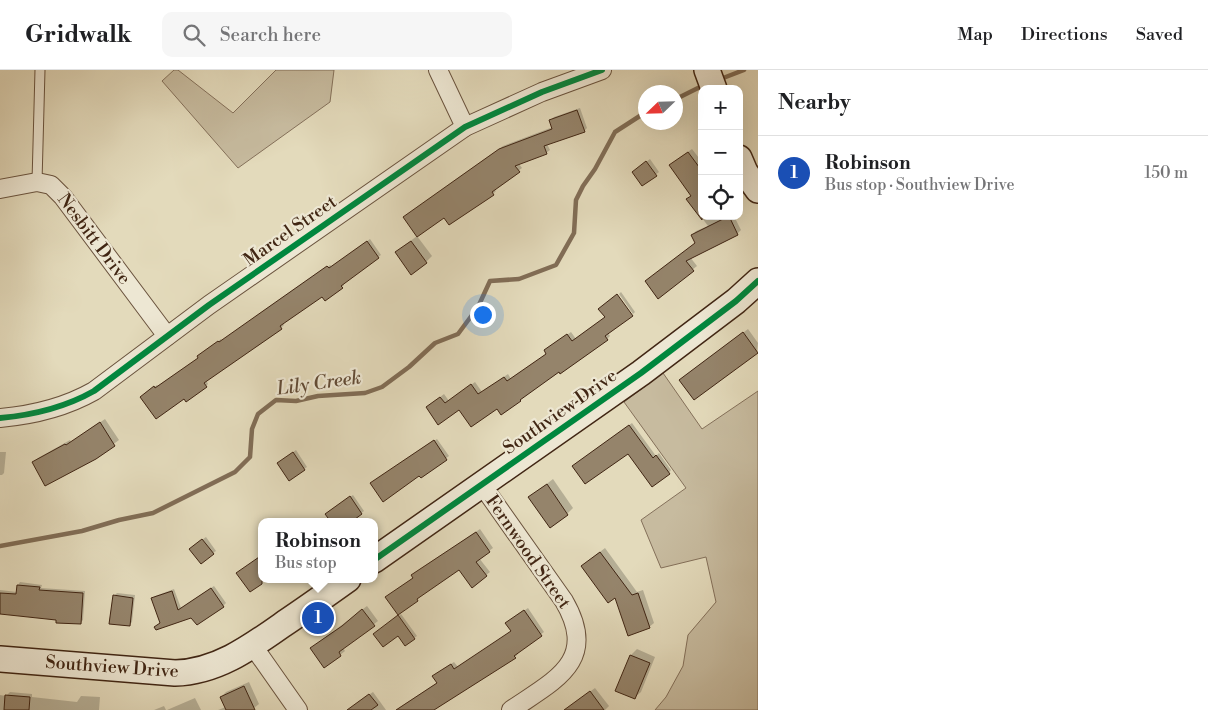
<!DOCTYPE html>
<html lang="en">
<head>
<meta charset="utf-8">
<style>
	body { margin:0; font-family:"Libre Bodoni",serif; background:#f6f6f6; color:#202124 }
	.controls { position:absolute; right:15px; top:15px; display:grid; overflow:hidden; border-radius:10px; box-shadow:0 5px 20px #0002 }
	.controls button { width:45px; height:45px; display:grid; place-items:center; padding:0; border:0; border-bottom:1px solid #e0e0e0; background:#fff; color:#202124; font:25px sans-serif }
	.compass { position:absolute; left:638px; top:15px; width:45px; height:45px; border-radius:50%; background:#fff; box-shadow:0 5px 20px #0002; rotate:247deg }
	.you { position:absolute; left:482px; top:244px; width:18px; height:18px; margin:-12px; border:4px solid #fff; border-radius:50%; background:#1a73e8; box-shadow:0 0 0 8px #1a73e833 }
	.badge { display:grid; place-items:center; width:32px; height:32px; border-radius:50%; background:#7c3aed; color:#fff; font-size:16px; font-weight:700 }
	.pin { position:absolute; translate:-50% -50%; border:2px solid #fff; box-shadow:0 1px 5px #0006 }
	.popup { position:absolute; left:258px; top:448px; width:120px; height:65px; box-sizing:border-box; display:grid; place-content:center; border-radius:10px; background:#fff; filter:drop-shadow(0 1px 4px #0005); font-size:16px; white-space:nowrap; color:#757577 }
	.popup b { font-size:19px; color:#202124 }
	.popup::after { content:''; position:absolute; left:50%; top:100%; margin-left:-10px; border:10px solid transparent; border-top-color:#fff }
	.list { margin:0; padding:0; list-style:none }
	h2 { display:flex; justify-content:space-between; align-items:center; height:65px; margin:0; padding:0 20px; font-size:21px }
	h2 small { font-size:16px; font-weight:400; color:#757577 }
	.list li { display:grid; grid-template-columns:32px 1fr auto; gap:15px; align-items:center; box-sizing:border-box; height:75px; padding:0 20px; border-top:1px solid #e0e0e0 }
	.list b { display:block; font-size:19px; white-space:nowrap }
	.list p { margin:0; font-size:16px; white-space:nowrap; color:#757577 }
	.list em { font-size:16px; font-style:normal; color:#757577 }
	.icon { flex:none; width:28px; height:28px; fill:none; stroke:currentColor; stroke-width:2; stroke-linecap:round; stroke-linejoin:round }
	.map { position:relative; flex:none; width:758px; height:640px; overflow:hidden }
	header { display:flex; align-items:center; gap:30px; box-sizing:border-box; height:70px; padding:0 25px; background:#fff; border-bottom:1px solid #e0e0e0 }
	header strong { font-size:24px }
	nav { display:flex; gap:28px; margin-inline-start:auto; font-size:18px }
	.search { width:350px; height:45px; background:#f6f6f6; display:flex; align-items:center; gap:12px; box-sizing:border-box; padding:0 18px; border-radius:10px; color:#757577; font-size:19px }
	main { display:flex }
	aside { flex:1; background:#fff }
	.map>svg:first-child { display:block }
</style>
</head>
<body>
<header>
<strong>Gridwalk</strong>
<div class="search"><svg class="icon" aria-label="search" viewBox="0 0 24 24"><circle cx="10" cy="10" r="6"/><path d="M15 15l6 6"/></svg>Search here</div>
<nav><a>Map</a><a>Directions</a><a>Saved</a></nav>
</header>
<main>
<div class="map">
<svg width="758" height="640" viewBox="0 0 758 640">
	<rect width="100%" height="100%" fill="#e3dabb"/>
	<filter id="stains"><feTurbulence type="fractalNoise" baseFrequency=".004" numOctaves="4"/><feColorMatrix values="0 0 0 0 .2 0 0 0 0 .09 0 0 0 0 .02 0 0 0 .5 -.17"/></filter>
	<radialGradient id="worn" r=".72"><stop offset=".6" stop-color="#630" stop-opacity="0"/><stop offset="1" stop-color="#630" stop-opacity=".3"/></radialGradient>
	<g fill="#c7bb9f" stroke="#84705a">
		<polygon points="174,0 178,0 233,43 276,0 334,0 330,32 238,98 162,11"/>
		<polygon points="663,303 702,359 758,321 758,640 655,640 666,627 683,596 688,565 716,532 706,487 661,498 641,450 686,418 624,332"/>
	</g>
	<g fill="#0003">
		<polygon points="580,38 587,58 584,61 547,74 550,80 546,83 519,94 522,98 494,119 496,121 493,124 444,146 408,144 503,76 553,57 551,50 554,47"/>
		<polygon points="692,79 702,92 702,146 734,146 741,160 737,164 690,187 697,196 658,227 696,173 692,165 696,161 708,156 688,129 692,125 675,91"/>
		<polygon points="650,89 659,102 643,114 636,99"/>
		<polygon points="417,166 432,186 426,192 396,182"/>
		<polygon points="370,169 381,185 378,187 343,213 344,215 342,217 322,225 283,253 284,255 281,258 206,310 208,314 206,316 184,327 144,324 157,315 158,316 200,287 201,284 221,269 222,271 330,195 332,197"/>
		<polygon points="621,222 635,242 633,244 619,224"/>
		<polygon points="617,226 631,245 608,263 610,266 607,269 561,303 559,300 522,326 523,327 520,330 502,344 497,337 471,355 459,338 438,353 427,337 444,324 449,331 475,312 482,322 508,304 511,309 547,284 545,281 548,278 571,262 576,269 606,247 600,239"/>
		<polygon points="748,259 758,273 757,282 685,306"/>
		<polygon points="105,349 119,370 95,388 33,392 38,388 70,370 71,372"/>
		<polygon points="632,353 656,386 659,383 671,400 669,403 628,382 576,394"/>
		<polygon points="437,369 449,386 421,407 419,405 374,411"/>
		<polygon points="296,380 307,397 289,409 281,391"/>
		<polygon points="0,382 6,382 4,403 2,405 0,405"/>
		<polygon points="553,409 573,438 567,444 530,427"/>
		<polygon points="353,425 364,441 361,443 329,441"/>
		<polygon points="480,459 493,478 479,488 490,502 472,516 459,499 420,526 417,530 387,527 414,507 416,502"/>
		<polygon points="206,467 216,481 213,483 193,476"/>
		<polygon points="605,478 637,522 643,520 654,553 649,557 616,526 588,491"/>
		<polygon points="20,512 42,515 41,518 85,521 83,550 80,553 57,548 0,543 0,520 17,522 18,515"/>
		<polygon points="214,516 226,533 223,536 192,546 161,552 153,529 155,526 174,519 181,538"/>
		<polygon points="117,523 135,525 132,552 129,555 114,526"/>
		<polygon points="367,536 378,551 343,578 345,581 340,585 311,578"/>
		<polygon points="528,538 544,562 517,582 518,584 515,587 432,640 396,640 438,612 437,603 454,592 458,597 512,561 510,550"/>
		<polygon points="401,544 417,566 414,568 378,562"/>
		<polygon points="637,579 655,587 641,622 635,627 631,585"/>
		<polygon points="249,612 259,634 254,638 251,640 218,640 226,637 221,627 226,622"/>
		<polygon points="595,618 609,636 605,640 565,640"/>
		<polygon points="10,622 32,624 32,627 77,632 81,626 100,627 99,640 0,640 0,625 6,626"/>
		<polygon points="373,622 386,640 358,640 358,632"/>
		<polygon points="195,628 201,640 167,640"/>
		<polygon points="164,636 166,640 154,640"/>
	</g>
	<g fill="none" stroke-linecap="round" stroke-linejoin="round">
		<g stroke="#816d56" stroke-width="4.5">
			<polyline points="718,10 744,0"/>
			<polyline points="676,29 704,15"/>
			<polyline points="0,476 82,461 119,450 153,443 235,402 250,387 252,359 258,344 276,330 296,331 318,326 365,323 382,317 409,297 435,273 458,264 478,237 490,211 519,209 556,195 574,163 576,130 583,116 595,99 615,62 646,42"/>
		</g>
	</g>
	<g fill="#95846b" stroke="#412614">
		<polygon points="577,40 585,62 544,76 547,84 515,96 520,102 492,122 494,125 449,155 444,148 417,167 403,147 499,79 552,59 549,50"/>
		<polygon points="688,82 702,101 702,150 686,129 691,126 669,95"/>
		<polygon points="646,91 657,106 642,116 632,102"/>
		<polygon points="729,146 738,165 686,191 694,201 658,229 645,211 695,173 691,165"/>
		<polygon points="367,171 379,188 341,216 343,218 325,231 322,227 280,256 282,259 204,313 207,317 186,332 184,329 156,349 140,327 154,316 155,318 198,288 197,286 218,271 219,272 327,196 329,198"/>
		<polygon points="411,171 427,193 411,205 395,182"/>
		<polygon points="617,224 633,246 605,266 608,270 560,304 559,302 520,330 521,331 501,345 497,339 471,357 459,340 438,355 426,337 440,327 445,333 471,314 478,324 504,307 507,311 546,284 544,280 567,264 572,271 605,247 598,239"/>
		<polygon points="743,262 758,283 694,330 679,310"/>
		<polygon points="100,352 115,376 96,389 45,416 32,392 65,374 66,375"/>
		<polygon points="629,355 653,388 656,385 670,404 652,417 628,384 585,414 572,396"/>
		<polygon points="434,370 447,390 421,408 419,406 383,432 370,413"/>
		<polygon points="293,382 305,400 289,411 277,393"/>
		<polygon points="547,414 568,445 550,458 528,427"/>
		<polygon points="350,426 362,444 351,452 331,452 325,444"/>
		<polygon points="476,462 490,482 476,492 487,506 472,518 459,500 417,529 418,531 398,545 385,527 413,508 411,505"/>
		<polygon points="202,469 214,484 201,494 189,479"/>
		<polygon points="600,482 632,525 638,523 650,558 628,566 615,528 608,533 581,496"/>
		<polygon points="262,485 262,514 250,522 236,503"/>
		<polygon points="17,515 40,517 39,520 83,523 81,554 56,553 56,550 0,544 0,523 16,524"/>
		<polygon points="211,518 224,537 197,555 191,548 156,560 154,557 160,553 151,528 172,521 178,540"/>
		<polygon points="113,525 133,528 130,556 109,554"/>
		<polygon points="362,539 375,556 339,582 341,586 324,598 310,578 342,556"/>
		<polygon points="524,540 542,566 514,586 516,588 434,640 396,640 437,613 432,606 451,594 454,599 511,561 505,553"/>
		<polygon points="398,545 415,569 405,576 398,566 383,577 373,564"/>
		<polygon points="630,585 650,593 635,629 615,621"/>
		<polygon points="244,616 255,640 226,640 220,627"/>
		<polygon points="590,621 604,640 564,640"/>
		<polygon points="369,624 378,635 371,640 347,640"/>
		<polygon points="5,625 30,627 29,640 4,640"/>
	</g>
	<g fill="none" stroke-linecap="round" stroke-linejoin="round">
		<defs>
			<polyline id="lane" points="37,112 40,0"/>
			<g id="street">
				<polyline points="438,0 465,57"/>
				<polyline points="0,119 37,112 51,115 63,127 167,266"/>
				<path d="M0,348c34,-3 64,-10 94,-27l115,-86 256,-178 77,-35 60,-22"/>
				<path d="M482,415l82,116c35,60 -9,79 -53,109"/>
				<polyline points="253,576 298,640"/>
			</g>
			<g id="secondary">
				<polyline points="707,0 714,19"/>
				<polyline points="739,88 745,102 758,120"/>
				<polyline points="374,490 641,303 736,231 758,211"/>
				<path d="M0,589l175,14c42,-1 76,-26 110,-50 21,-14 42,-29 63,-44"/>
			</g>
		</defs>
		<use href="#lane" stroke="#6a533e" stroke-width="11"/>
		<use href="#street" stroke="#6a533e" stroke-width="20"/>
		<use href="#secondary" stroke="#412614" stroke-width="28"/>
		<use href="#lane" stroke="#ede7d3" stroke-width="9"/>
		<use href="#street" stroke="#ede7d3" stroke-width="18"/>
		<use href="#secondary" stroke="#ede7d3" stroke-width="25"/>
		<defs>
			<g id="cycleway">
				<path d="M0,348c34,-3 64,-10 94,-27l115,-86 256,-178 77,-35 60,-22"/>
				<polyline points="374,490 641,303 736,231 758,211"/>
			</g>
		</defs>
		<use href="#cycleway" stroke="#ede7d3" stroke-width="9"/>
		<use href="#cycleway" stroke="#00873e" stroke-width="6"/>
	</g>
	<g text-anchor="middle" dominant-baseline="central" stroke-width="4.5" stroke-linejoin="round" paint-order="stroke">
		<g font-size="18" fill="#412614" stroke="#ede7d3">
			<text transform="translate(290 161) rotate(-35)">Marcel Street</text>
			<text transform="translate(94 169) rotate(53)">Nesbitt Drive</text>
			<text transform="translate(560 342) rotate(-35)">Southview Drive</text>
			<text transform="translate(528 482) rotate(55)">Fernwood Street</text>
			<text transform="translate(112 597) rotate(4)">Southview Drive</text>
		</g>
		<g font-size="19" font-style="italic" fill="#614a35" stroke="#ede7d3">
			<text transform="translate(319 313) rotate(-8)">Lily Creek</text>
		</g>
	</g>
	<rect width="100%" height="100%" filter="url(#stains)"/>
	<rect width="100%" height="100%" fill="url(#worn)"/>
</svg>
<div class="controls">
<button>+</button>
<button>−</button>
<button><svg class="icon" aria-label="locate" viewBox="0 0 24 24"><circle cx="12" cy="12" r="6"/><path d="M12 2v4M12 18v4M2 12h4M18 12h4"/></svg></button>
</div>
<svg class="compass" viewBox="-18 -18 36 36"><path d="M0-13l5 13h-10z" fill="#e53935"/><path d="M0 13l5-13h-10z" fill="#757577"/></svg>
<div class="you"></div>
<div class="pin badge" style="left:318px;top:548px;background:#1a4fb4">1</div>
<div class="popup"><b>Robinson</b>Bus stop</div>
</div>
<aside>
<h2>Nearby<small></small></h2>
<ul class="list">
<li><span class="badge" style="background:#1a4fb4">1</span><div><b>Robinson</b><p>Bus stop · Southview Drive</p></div><em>150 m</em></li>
</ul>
</aside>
</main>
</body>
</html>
